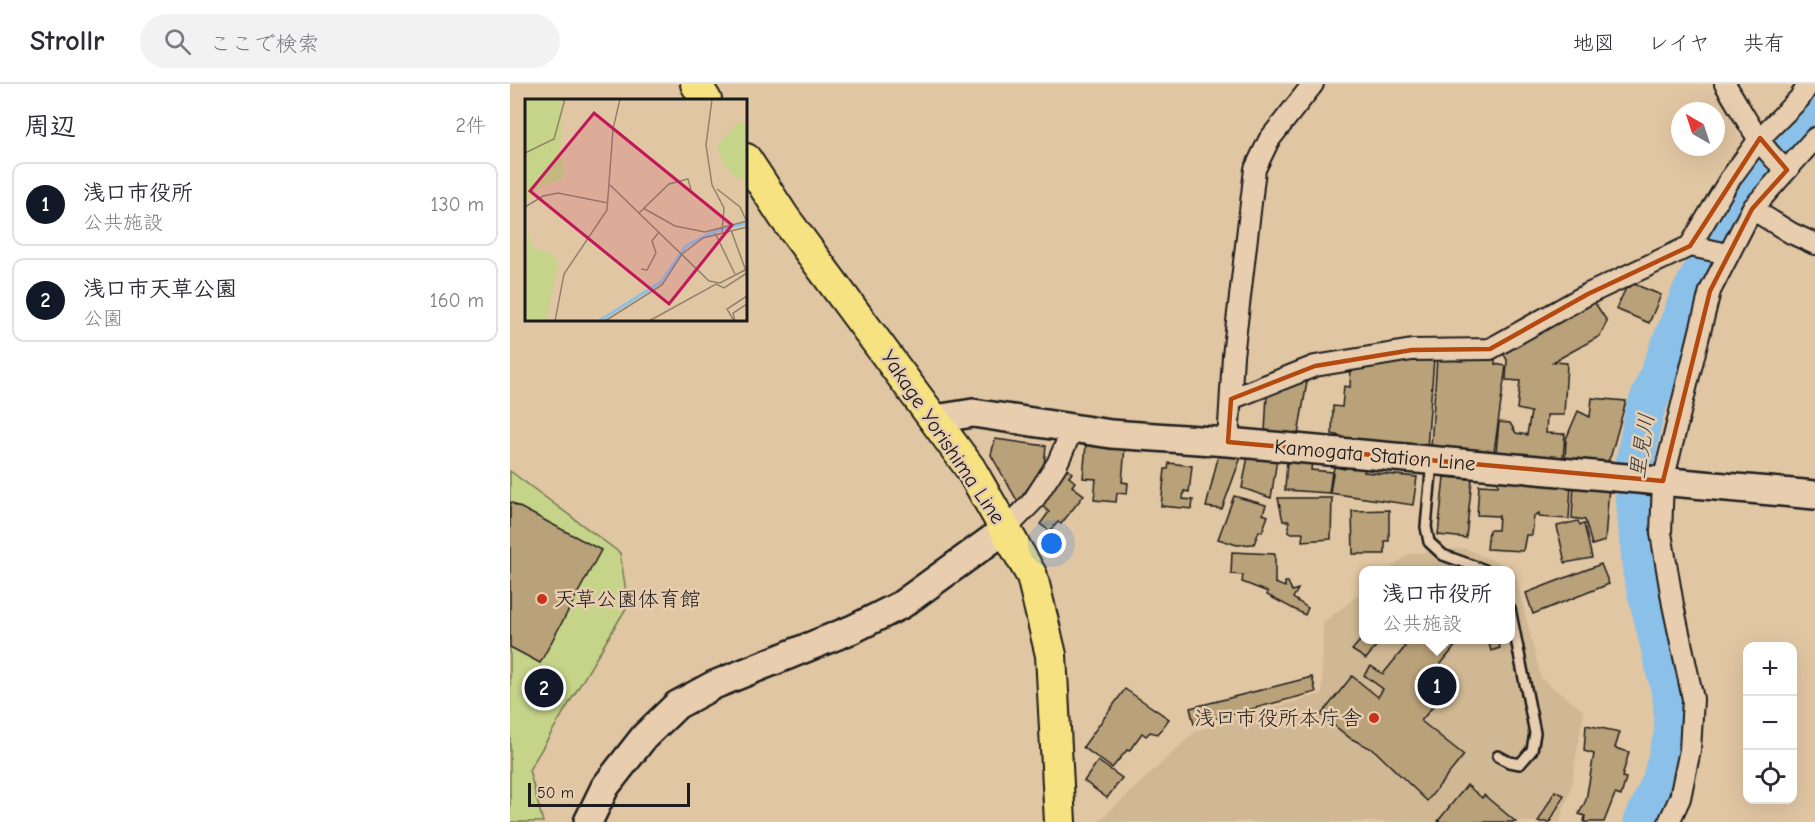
<!DOCTYPE html>
<html lang="ja">
<head>
<meta charset="utf-8">
<style>
	body { margin:0; font-family:"Comic Neue","Klee One",sans-serif; background:#f2f2f3; color:#2b2b33 }
	.controls { position:absolute; right:18px; bottom:18px; display:grid; overflow:hidden; border-radius:12px; box-shadow:0 6px 24px #0002 }
	.controls button { width:54px; height:54px; display:grid; place-items:center; padding:0; border:0; border-bottom:2px solid #e1e1e2; background:#fff; color:#2b2b33; font:30px sans-serif }
	.compass { position:absolute; left:1161px; top:18px; width:54px; height:54px; border-radius:50%; background:#fff; box-shadow:0 6px 24px #0002; rotate:321deg }
	.scale { position:absolute; left:18px; bottom:15px; width:162px; box-sizing:border-box; padding-left:6px; border:3px solid #1c1c1c; border-top:0; font-size:16px; line-height:21px; white-space:nowrap; color:#1c1c1c; -webkit-text-stroke:4px #e8cdaf; paint-order:stroke }
	.you { position:absolute; left:542px; top:460px; width:21px; height:21px; margin:-15px; border:4px solid #fff; border-radius:50%; background:#1a73e8; box-shadow:0 0 0 9px #1a73e833 }
	.badge { display:grid; place-items:center; width:39px; height:39px; border-radius:50%; background:#111827; color:#fff; font-size:20px; font-weight:700 }
	.pin { position:absolute; translate:-50% -50%; border:3px solid #fff; box-shadow:0 2px 6px #0006 }
	.popup { position:absolute; left:849px; top:482px; width:156px; height:78px; box-sizing:border-box; display:grid; place-content:center; border-radius:12px; background:#fff; filter:drop-shadow(0 2px 4px #0005); font-size:20px; white-space:nowrap; color:#7c7c81 }
	.popup b { font-size:22px; color:#2b2b33 }
	.popup::after { content:''; position:absolute; left:50%; top:100%; margin-left:-12px; border:12px solid transparent; border-top-color:#fff }
	.list { margin:0; padding:0; list-style:none }
	h2 { display:flex; justify-content:space-between; align-items:center; height:78px; margin:0; padding:0 24px; font-size:26px }
	h2 small { font-size:20px; font-weight:400; color:#7c7c81 }
	.list li { display:grid; grid-template-columns:39px 1fr auto; gap:18px; align-items:center; box-sizing:border-box; height:84px; margin:0 12px 12px; padding:0 12px; border:2px solid #e1e1e2; border-radius:12px }
	.list b { display:block; font-size:22px; white-space:nowrap }
	.list p { margin:0; font-size:20px; white-space:nowrap; color:#7c7c81 }
	.list em { font-size:20px; font-style:normal; color:#7c7c81 }
	.icon { flex:none; width:33px; height:33px; fill:none; stroke:currentColor; stroke-width:2; stroke-linecap:round; stroke-linejoin:round }
	.map { position:relative; flex:none; width:1305px; height:738px; overflow:hidden }
	header { display:flex; align-items:center; gap:36px; box-sizing:border-box; height:84px; padding:0 30px; background:#fff; border-bottom:2px solid #e1e1e2 }
	header strong { font-size:28px }
	nav { display:flex; gap:33px; margin-inline-start:auto; font-size:21px }
	.search { width:420px; height:54px; background:#f2f2f3; display:flex; align-items:center; gap:15px; box-sizing:border-box; padding:0 21px; border-radius:33px; color:#7c7c81; font-size:22px }
	main { display:flex }
	aside { flex:1; background:#fff }
	.map>svg:first-child { display:block }
</style>
</head>
<body>
<header>
<strong>Strollr</strong>
<div class="search"><svg class="icon" aria-label="search" viewBox="0 0 24 24"><circle cx="10" cy="10" r="6"/><path d="M15 15l6 6"/></svg>ここで検索</div>
<nav><a>地図</a><a>レイヤ</a><a>共有</a></nav>
</header>
<main>
<aside>
<h2>周辺<small>2件</small></h2>
<ul class="list">
<li><span class="badge">1</span><div><b>浅口市役所</b><p>公共施設</p></div><em>130 m</em></li>
<li><span class="badge">2</span><div><b>浅口市天草公園</b><p>公園</p></div><em>160 m</em></li>
</ul>
</aside>
<div class="map">
<svg width="1305" height="738" viewBox="0 0 1305 738">
	<rect width="100%" height="100%" fill="#e1c6a3"/>
	<filter id="ink" filterUnits="userSpaceOnUse"><feTurbulence type="fractalNoise" baseFrequency=".0167" numOctaves="2"/><feDisplacementMap in="SourceGraphic" scale="12" xChannelSelector="R" yChannelSelector="G"/><feConvolveMatrix kernelMatrix="1 2 1 2 8 2 1 2 1" color-interpolation-filters="sRGB"/></filter>
	<g filter="url(#ink)">
		<polygon fill="#d1b894" points="955,464 1004,486 1031,594 1074,627 1061,704 1050,738 588,738 686,647 812,610 813,539 853,507 854,556 1000,556 1000,486 878,486 899,470"/>
		<polygon fill="#c5d488" stroke="#707852" stroke-width="1.5" points="0,387 110,469 118,521 19,686 33,738 0,738"/>
		<g fill="none" stroke-linecap="round" stroke-linejoin="round">
			<polyline stroke="#8bc1e9" stroke-width="39" points="1133,738 1151,698 1164,647 1162,613 1132,488 1123,391 1134,329 1180,211 1233,111 1305,22"/>
		</g>
		<g fill="#b9a179" stroke="#1c1c1c" stroke-width="1.5">
			<polygon points="1119,198 1151,211 1139,239 1106,225"/>
			<polygon points="1083,216 1097,237 1090,252 1043,278 1057,279 1054,331 1037,331 1036,349 1055,350 1053,375 986,368 989,338 1000,339 1006,349 1017,351 1021,328 1007,325 1010,297 996,296 997,276 993,269"/>
			<polygon points="985,270 985,280 996,282 984,368 921,362 927,274 951,277 951,273"/>
			<polygon points="924,275 917,364 830,357 831,352 822,350 823,322 832,323 834,302 840,303 841,282"/>
			<polygon points="798,292 788,351 755,348 757,310"/>
			<polygon points="1082,314 1116,317 1101,371 1096,381 1055,376 1056,355 1068,327 1080,333"/>
			<polygon points="485,355 536,362 534,382 508,418 481,371"/>
			<polygon points="576,360 615,363 612,398 618,399 617,410 607,409 606,418 584,416 586,395 573,394"/>
			<polygon points="709,369 731,373 712,425 696,423"/>
			<polygon points="738,372 767,375 761,414 732,404"/>
			<polygon points="777,376 802,378 801,386 822,388 819,409 775,406"/>
			<polygon points="659,379 682,382 679,408 674,407 673,415 683,416 682,425 651,422 655,385 658,385"/>
			<polygon points="824,383 835,385 836,383 855,384 854,388 907,393 903,421 820,409"/>
			<polygon points="556,384 562,389 559,393 565,398 562,402 574,411 551,440 548,438 540,447 530,440 539,428 530,420"/>
			<polygon points="934,393 962,395 956,454 928,451"/>
			<polygon points="988,395 1061,401 1059,435 1029,433 1029,429 1024,432 1022,451 1016,451 1013,467 977,465 979,446 988,446 989,432 967,431 969,401 988,402"/>
			<polygon points="1064,400 1099,402 1095,457 1082,461 1075,436 1062,434"/>
			<polygon points="724,412 756,421 753,430 758,432 752,448 749,447 744,460 727,461 708,455"/>
			<polygon points="768,414 822,414 821,455 792,457 793,449 779,449 779,437 773,437"/>
			<polygon points="0,418 91,466 30,579 0,563"/>
			<polygon points="879,426 879,457 875,457 875,470 843,470 842,427"/>
			<polygon points="1068,437 1070,441 1074,440 1082,474 1055,479 1047,442"/>
			<polygon points="722,468 765,470 765,499 775,503 775,498 778,498 782,507 788,505 783,514 798,524 795,531 757,511 758,508 732,498 733,491 721,490"/>
			<polygon points="1091,480 1099,500 1023,530 1016,509"/>
			<polygon points="854,552 854,556 871,556 856,575 842,566"/>
			<polygon points="886,556 896,556 899,558 901,556 940,556 947,560 914,601 930,614 911,637 954,671 917,717 864,666 840,654 811,631 842,592 868,613 873,605 854,591 861,582 873,590 895,563"/>
			<polygon points="978,556 988,556 990,564 981,567"/>
			<polygon points="802,593 806,608 684,640 680,624"/>
			<polygon points="615,605 659,635 648,650 640,648 636,652 632,649 619,667 617,666 602,684 573,663"/>
			<polygon points="1076,641 1110,648 1105,664 1119,668 1112,693 1116,694 1111,712 1105,710 1094,738 1074,738 1075,732 1069,730 1076,716 1084,670 1074,667"/>
			<polygon points="588,677 612,694 597,714 574,697"/>
			<polygon points="957,701 972,714 974,711 1006,738 930,738 928,737"/>
			<polygon points="1045,707 1054,711 1040,738 1028,738"/>
		</g>
		<g fill="none" stroke-linecap="round" stroke-linejoin="round">
			<defs>
				<g id="lane">
					<polyline points="922,378 916,443 919,458 933,471 975,486"/>
					<polyline points="988,672 999,678 1010,680 1022,666 1025,649 1000,525"/>
				</g>
				<g id="street">
					<path d="M1215,0c17,27 36,67 62,86"/>
					<polyline points="1242,125 1281,149 1305,160"/>
					<polyline points="1180,162 1209,168 1216,175"/>
					<polyline points="721,315 805,282 902,266 980,265 1078,210 1180,162 1220,95 1250,54 1289,15 1299,0"/>
					<polyline points="718,358 723,272 745,85 759,56 803,0"/>
					<polyline points="496,445 523,417 547,380 563,344"/>
					<polyline points="1159,738 1170,714 1180,666 1183,615 1163,521 1151,449 1153,397 1200,207 1242,125 1305,54"/>
				</g>
				<g id="secondary">
					<polyline points="425,335 463,329 601,350 718,358 1305,411"/>
					<polyline points="78,738 95,703 134,653 167,621 204,601 343,545 391,521 496,445"/>
				</g>
				<g id="primary">
					<polyline points="186,0 196,16"/>
					<polyline points="236,75 274,133 460,384 522,492 541,571 550,738"/>
				</g>
			</defs>
			<use href="#lane" stroke="#1c1c1c" stroke-width="14"/>
			<use href="#street" stroke="#1c1c1c" stroke-width="24"/>
			<use href="#secondary" stroke="#1c1c1c" stroke-width="32"/>
			<use href="#primary" stroke="#1c1c1c" stroke-width="34"/>
			<use href="#lane" stroke="#e8cdaf" stroke-width="9"/>
			<use href="#street" stroke="#e8cdaf" stroke-width="20"/>
			<use href="#secondary" stroke="#e8cdaf" stroke-width="27"/>
			<use href="#primary" stroke="#f7e281" stroke-width="30"/>
		</g>
	</g>
	<path fill="none" stroke="#b54a10" stroke-width="4.5" stroke-linejoin="round" d="M1250,54l27,32 -35,39 -42,82 -47,190 -435,-39 3,-43 84,-33 97,-16 78,-1 98,-55 102,-48z"/>
	<g fill="#c8321e" stroke="#e8cdaf" stroke-width="2">
		<circle cx="32" cy="515" r="6"/>
		<circle cx="864" cy="634" r="6"/>
	</g>
	<g text-anchor="middle" dominant-baseline="central" stroke-width="5" stroke-linejoin="round" paint-order="stroke">
		<g font-size="21" fill="#1c1c1c" stroke="#e8cdaf">
			<text transform="translate(433 353) rotate(56)">Yakage Yorishima Line</text>
			<text transform="translate(865 371) rotate(5)">Kamogata Station Line</text>
		</g>
		<g font-size="21" fill="#1c1c1c" stroke="#e8cdaf" text-anchor="start">
			<text x="44" y="515">天草公園体育館</text>
			<text x="852" y="634" text-anchor="end">浅口市役所本庁舎</text>
		</g>
		<g font-size="22" font-style="italic" fill="#323d45" stroke="#e8cdaf">
			<text transform="translate(1132 362) rotate(-81)">里見川</text>
		</g>
	</g>
	<g transform="translate(15 15)">
		<rect width="222" height="222" fill="#e1c6a3"/>
		<path d="M0,0h38l-3,52 5,21 -4,7 -24,9 -12,15zM212,24l10,1v56l-11,-3 -12,-12 -7,-19zM3,134l5,15 21,7 4,9 -12,57h-21z" fill="#c5d488"/>
		<path fill="none" stroke="#8bc1e9" stroke-width="3" d="M74,222l62,-39 25,-36 29,-15 32,-8"/>
		<path fill="none" stroke="#92826d" stroke-width="1.5" d="M187,0l-6,46 6,40 12,23 -2,24M0,54l29,-14 11,-40M85,86l99,96 11,2 25,-13M192,90l23,18 6,13M0,108l18,-11 15,-3 50,10M118,109l32,18 30,6 42,-11M114,114l30,-29 19,-5 3,11M206,131l15,41M190,134l20,41M116,170l6,1 9,-17 -4,-12 7,-9M30,222l9,-47 43,-64 6,-81 7,-30M80,222l57,-36 20,-31 21,-16 44,-11M124,222l67,-37 8,4 23,-15M209,222l-7,-12 20,-13M210,222l-2,-8 14,-9"/>
		<path fill="#c2185b" fill-opacity="0.15" stroke="#c2185b" stroke-width="3" d="M69,14l138,112 -63,79 -139,-113z"/>
		<rect width="222" height="222" fill="none" stroke="#1c1c1c" stroke-width="3"/>
	</g>
</svg>
<div class="controls">
<button>+</button>
<button>−</button>
<button><svg class="icon" aria-label="locate" viewBox="0 0 24 24"><circle cx="12" cy="12" r="6"/><path d="M12 2v4M12 18v4M2 12h4M18 12h4"/></svg></button>
</div>
<svg class="compass" viewBox="-18 -18 36 36"><path d="M0-13l5 13h-10z" fill="#e53935"/><path d="M0 13l5-13h-10z" fill="#7c7c81"/></svg>
<div class="scale">50 m</div>
<div class="you"></div>
<div class="pin badge" style="left:927px;top:602px">1</div>
<div class="popup"><b>浅口市役所</b>公共施設</div>
<div class="pin badge" style="left:34px;top:604px">2</div>
</div>
</main>
</body>
</html>
